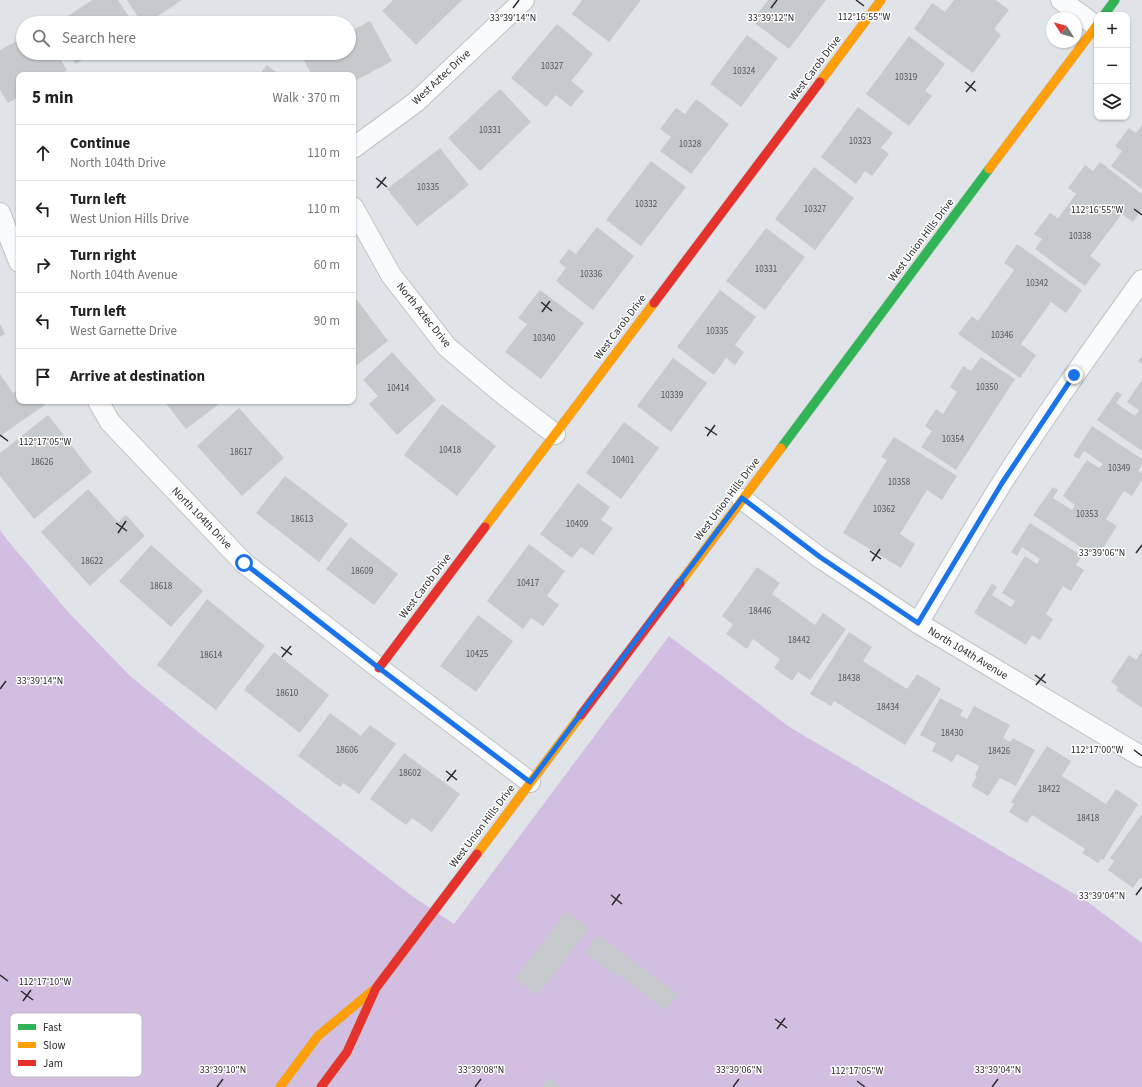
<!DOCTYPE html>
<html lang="en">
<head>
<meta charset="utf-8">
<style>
	body { margin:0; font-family:"Source Sans 3",sans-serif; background:#f2f2f2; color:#222 }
	.controls { position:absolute; right:12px; top:12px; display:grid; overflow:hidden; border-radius:8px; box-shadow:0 1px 3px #0004 }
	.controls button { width:36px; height:36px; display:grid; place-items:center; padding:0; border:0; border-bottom:1px solid #e0e0e0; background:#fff; color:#222; font:20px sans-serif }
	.compass { position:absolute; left:1046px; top:12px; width:36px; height:36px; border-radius:50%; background:#fff; box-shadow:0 1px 3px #0004; rotate:307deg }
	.stop { position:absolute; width:12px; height:12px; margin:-9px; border:3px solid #1a73e8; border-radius:50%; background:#fff }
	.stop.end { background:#1a73e8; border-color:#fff; box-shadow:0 1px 4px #0008 }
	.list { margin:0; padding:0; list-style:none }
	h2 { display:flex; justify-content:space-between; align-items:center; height:52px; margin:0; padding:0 16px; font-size:17px }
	h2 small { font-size:13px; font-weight:400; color:#767676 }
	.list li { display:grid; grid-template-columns:26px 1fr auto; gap:12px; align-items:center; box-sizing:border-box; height:56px; padding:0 16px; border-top:1px solid #e0e0e0 }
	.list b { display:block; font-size:15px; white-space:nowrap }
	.list p { margin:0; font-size:13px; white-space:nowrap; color:#767676 }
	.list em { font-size:13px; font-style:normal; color:#767676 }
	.icon { flex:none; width:22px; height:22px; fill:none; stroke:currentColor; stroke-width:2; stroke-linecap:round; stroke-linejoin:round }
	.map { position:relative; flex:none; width:1142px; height:1087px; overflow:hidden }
	.search { position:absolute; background:#fff; box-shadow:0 1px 3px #0004; left:16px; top:16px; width:340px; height:44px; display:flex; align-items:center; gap:10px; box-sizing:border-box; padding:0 14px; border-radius:22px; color:#767676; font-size:15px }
	.panel { position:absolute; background:#fff; box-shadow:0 1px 3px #0004; left:16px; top:72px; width:340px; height:332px; border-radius:8px }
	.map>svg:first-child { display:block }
</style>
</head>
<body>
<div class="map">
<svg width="1142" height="1087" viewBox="0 0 1142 1087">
	<rect width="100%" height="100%" fill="#e0e4e8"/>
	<polygon fill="#d2bee1" points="0,530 8,541 70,614 130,676 202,735 412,896 454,924 669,636 791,728 1088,902 1142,943 1142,1087 0,1087"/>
	<g fill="#c7cacd">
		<polygon points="92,0 118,0 133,23 57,23"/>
		<polygon points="127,0 182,0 147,23 142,23"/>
		<polygon points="393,0 462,0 416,45 382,11"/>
		<polygon points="582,0 641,0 609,42 572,14"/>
		<polygon points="768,0 826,0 789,49 752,21"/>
		<polygon points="954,0 996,0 1009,10 994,29 1001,35 973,73 914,29 932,3 945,12"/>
		<polygon points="370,21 392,61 353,82 353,75 312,75 301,55 306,53 349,53 349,32"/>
		<polygon points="557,24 593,54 571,81 584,91 571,107 556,95 546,107 511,78"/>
		<polygon points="747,35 778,58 741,107 710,84"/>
		<polygon points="909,36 945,64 925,91 932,96 909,126 866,94"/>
		<polygon points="23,38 23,53 57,53 67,70 58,75 19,75 19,97 8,103 0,90 0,50"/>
		<polygon points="68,53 93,53 76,64"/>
		<polygon points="267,65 280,75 259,75"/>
		<polygon points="500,89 531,122 480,171 448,138"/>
		<polygon points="696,99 729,124 691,174 660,151 671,137 660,129 676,108 685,114"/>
		<polygon points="858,107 893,133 881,148 889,154 872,176 865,171 856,184 821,157"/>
		<polygon points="1142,125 1142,189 1111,166 1122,151 1115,146 1129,128 1136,133"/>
		<polygon points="440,148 469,185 417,226 387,189"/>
		<polygon points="651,161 686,187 641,246 606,220"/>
		<polygon points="1100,162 1142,194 1142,209 1133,222 1122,214 1090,256 1101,264 1085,286 1035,249 1042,239 1034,234 1050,213 1058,218 1076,194 1068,188 1085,165 1093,171"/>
		<polygon points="814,167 854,198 815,250 775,219"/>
		<polygon points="597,227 634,256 593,310 556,281 566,268 559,262 569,249 576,254"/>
		<polygon points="766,228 805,257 765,310 726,281"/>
		<polygon points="1017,244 1082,290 1066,313 1051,302 1021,344 1036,355 1020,378 958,334 972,316 978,321 1014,270 1004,263"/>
		<polygon points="540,290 584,323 541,379 505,352 527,324 518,318"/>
		<polygon points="720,290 756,317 735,345 744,352 735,365 726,358 714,375 677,347"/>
		<polygon points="354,296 388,341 353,368 353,297"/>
		<polygon points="0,324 5,334 0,337"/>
		<polygon points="392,352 436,400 397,435 369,404 378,396 363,380"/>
		<polygon points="1142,356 1142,364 1138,361"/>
		<polygon points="981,357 1015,379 956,470 921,447 932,431 925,426 936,409 943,414 957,392 950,387 963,366 971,371"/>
		<polygon points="673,358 707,383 671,432 637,406"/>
		<polygon points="0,374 13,393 19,389 19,401 42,401 45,405 0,436"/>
		<polygon points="1142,380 1142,451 1097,420 1117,391 1122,395 1116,403 1135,416 1139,410 1127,402"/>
		<polygon points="164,401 223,401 186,429"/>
		<polygon points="442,404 496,446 457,496 404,455"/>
		<polygon points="239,408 284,458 242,496 197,446"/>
		<polygon points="48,415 92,472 34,519 0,476 0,453"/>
		<polygon points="624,422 659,448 621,499 586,473"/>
		<polygon points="1092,426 1142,459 1142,464 1138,471 1142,473 1142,480 1132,496 1124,491 1106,519 1117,526 1098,556 1086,548 1085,550 1033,515 1053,487 1058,490 1053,498 1072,510 1075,505 1063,496 1087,460 1099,468 1103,464 1084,451 1079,459 1073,456"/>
		<polygon points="894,437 957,476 942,500 927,490 900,534 915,544 901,568 843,533 887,460 881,457"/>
		<polygon points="285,476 348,524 319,562 256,513"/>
		<polygon points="578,483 610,507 601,520 613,528 593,555 581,547 572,558 540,534"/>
		<polygon points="88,489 118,522 126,515 145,536 90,586 41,532"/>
		<polygon points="1030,523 1082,556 1076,565 1084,570 1071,591 1063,586 1046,614 1053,619 1040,640 1032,635 1026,645 974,613 992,583 997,587 992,595 1011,607 1015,601 1002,593 1025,556 1037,564 1040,559 1022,547 1017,556 1011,552"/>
		<polygon points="350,537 398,574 374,605 326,569"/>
		<polygon points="529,544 565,571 547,596 559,605 543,626 531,618 523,629 487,601"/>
		<polygon points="151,545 203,591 171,627 119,581"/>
		<polygon points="757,567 780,583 772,594 815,625 823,613 846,629 810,680 798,672 792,681 774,668 780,659 753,639 747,649 726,634 733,625 722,616"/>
		<polygon points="207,599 265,646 216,710 157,665"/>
		<polygon points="478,615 513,641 476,692 440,666"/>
		<polygon points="849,632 872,647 863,661 907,689 917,674 941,689 905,745 834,701 831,706 810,694"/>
		<polygon points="1142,651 1142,708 1116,690 1118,687 1111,682 1129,655 1136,660"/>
		<polygon points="274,652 329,695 300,733 244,690"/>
		<polygon points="940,698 963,710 960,715 967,719 974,706 1010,725 1003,738 1010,742 1013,738 1035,750 1016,786 1000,778 988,796 971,786 977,776 975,775 979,766 957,754 952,762 932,751 936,743 920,735"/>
		<polygon points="330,713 361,736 370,725 396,744 359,794 343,783 340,787 298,756"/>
		<polygon points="1047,746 1071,761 1062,776 1106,804 1116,789 1138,804 1103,860 1101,859 1098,863 1082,853 1085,849 1032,815 1027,823 1009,812 1014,804 1011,802"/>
		<polygon points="404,753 460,794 432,832 412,818 406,825 370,799"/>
		<polygon points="1142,814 1142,879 1140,878 1133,888 1108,870 1114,861 1110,858"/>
		<polygon points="566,911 589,928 538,995 515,979"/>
		<polygon points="598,935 678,994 665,1010 616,973 615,975 585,952"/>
		<polygon points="549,1078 561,1087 542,1087"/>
	</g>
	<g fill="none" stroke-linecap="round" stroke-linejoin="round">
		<defs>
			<g id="street">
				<polyline points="1061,0 1096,26"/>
				<polyline points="353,148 416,102 524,0"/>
				<polyline points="353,207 391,275 447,347 504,395 555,434"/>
				<polyline points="0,213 19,262"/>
				<polyline points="98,401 110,422 244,563 379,668 530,782"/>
				<polyline points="742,499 819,557 918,623 1142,757"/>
				<path d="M918,623c28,-47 55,-94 84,-140 44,-69 92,-136 140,-203"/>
			</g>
			<g id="fast">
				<polyline points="1104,15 1115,0"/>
				<polyline points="781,448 989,169"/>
			</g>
			<g id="slow">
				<polyline points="820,82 881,0"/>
				<polyline points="989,169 1097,25"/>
				<polyline points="485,527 654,303"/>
				<polyline points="680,583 781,448"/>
				<polyline points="477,854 581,715"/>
				<polyline points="280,1087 318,1036 372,991"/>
			</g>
			<g id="jam">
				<polyline points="654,303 820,82"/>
				<polyline points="379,668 485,527"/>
				<polyline points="581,715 680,583"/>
				<polyline points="321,1087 347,1052 376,988 477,854"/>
			</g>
		</defs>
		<use href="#street" stroke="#c1c2c2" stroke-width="22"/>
		<use href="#fast" stroke="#c1c2c2" stroke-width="10"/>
		<use href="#slow" stroke="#c1c2c2" stroke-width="10"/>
		<use href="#jam" stroke="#c1c2c2" stroke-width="10"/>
		<use href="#street" stroke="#fafbfc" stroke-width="20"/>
		<use href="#fast" stroke="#30b455" stroke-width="9"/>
		<use href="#slow" stroke="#ff9f0a" stroke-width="9"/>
		<use href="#jam" stroke="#e5322d" stroke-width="9"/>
	</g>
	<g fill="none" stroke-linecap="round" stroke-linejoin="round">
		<polyline stroke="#1a73e8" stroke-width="5" points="244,563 379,668 530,782 742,498 820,557 918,623 1002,483 1074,375"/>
	</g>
	<path fill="none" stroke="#2a2a2a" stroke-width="1.5" d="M856,0l8,6M513,8l6,-8M771,8l6,-8M965,82l11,9M966,92l9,-11M376,178l11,9M377,188l9,-11M1134,209l8,6M541,302l11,9M542,312l8,-11M705,427l12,8M0,435l8,6M707,436l8,-11M116,523l11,8M118,533l8,-12M870,551l11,8M1136,553l6,-8M872,561l8,-12M281,647l11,8M282,657l9,-11M1035,675l11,8M1036,685l9,-11M0,689l6,-8M1134,750l8,6M446,771l11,9M447,781l9,-11M611,895l11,9M1136,895l6,-8M612,905l8,-11M0,975l8,6M21,991l12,9M23,1001l8,-11M775,1019l12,9M777,1029l8,-11M857,1081l8,6M217,1087l6,-8M475,1087l6,-8M733,1087l6,-8M992,1087l6,-8"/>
	<g text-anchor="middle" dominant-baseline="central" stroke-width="3" stroke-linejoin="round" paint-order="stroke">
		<g font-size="9" fill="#535454">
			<text x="552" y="66">10327</text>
			<text x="744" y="71">10324</text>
			<text x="906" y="77">10319</text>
			<text x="490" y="130">10331</text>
			<text x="860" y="141">10323</text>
			<text x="690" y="144">10328</text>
			<text x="428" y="187">10335</text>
			<text x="646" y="204">10332</text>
			<text x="815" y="209">10327</text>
			<text x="1080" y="236">10338</text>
			<text x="766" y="269">10331</text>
			<text x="591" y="274">10336</text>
			<text x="1037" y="283">10342</text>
			<text x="717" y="331">10335</text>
			<text x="1002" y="335">10346</text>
			<text x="544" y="338">10340</text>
			<text x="987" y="387">10350</text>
			<text x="398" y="388">10414</text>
			<text x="672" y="395">10339</text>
			<text x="953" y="439">10354</text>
			<text x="450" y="450">10418</text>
			<text x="241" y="452">18617</text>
			<text x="623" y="460">10401</text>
			<text x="42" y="462">18626</text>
			<text x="1119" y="468">10349</text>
			<text x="899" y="482">10358</text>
			<text x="884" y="509">10362</text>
			<text x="1087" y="514">10353</text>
			<text x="302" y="519">18613</text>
			<text x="577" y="524">10409</text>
			<text x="92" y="561">18622</text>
			<text x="362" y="571">18609</text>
			<text x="528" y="583">10417</text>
			<text x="161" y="586">18618</text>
			<text x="760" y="611">18446</text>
			<text x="799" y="640">18442</text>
			<text x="477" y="654">10425</text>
			<text x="211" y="655">18614</text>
			<text x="849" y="678">18438</text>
			<text x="287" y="693">18610</text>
			<text x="888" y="707">18434</text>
			<text x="952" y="733">18430</text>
			<text x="347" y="750">18606</text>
			<text x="999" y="751">18426</text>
			<text x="410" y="773">18602</text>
			<text x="1049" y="789">18422</text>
			<text x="1088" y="818">18418</text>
		</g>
		<g font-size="11" fill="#2a2a2a" stroke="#fff">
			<text transform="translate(815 68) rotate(-53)">West Carob Drive</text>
			<text transform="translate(441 77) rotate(-43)">West Aztec Drive</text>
			<text transform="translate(921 240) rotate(-53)">West Union Hills Drive</text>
			<text transform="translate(424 315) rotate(51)">North Aztec Drive</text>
			<text transform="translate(620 327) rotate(-53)">West Carob Drive</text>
			<text transform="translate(727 499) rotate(-53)">West Union Hills Drive</text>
			<text transform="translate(202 518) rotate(46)">North 104th Drive</text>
			<text transform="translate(425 586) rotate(-53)">West Carob Drive</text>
			<text transform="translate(968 653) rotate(31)">North 104th Avenue</text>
			<text transform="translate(482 826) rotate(-53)">West Union Hills Drive</text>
		</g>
	</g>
	<rect x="10" y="1013" width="132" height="64" rx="6" fill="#fff" stroke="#bfbfbf" stroke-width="1"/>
	<rect x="18" y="1024" width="18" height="6" fill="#30b455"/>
	<rect x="18" y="1042" width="18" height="6" fill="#ff9f0a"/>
	<rect x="18" y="1060" width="18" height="6" fill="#e5322d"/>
	<g font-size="11" fill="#2a2a2a">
		<text x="43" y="1031">Fast</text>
		<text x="43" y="1049">Slow</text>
		<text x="43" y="1067">Jam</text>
	</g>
	<g font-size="10" text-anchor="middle" fill="#2a2a2a" stroke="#fff" stroke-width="3" stroke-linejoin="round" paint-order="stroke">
		<text x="864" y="20">112°16'55"W</text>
		<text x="513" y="21">33°39'14"N</text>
		<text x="771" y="21">33°39'12"N</text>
		<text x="1097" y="213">112°16'55"W</text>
		<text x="45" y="445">112°17'05"W</text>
		<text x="1102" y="556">33°39'06"N</text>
		<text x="40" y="684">33°39'14"N</text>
		<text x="1097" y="753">112°17'00"W</text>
		<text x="1102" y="899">33°39'04"N</text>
		<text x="45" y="985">112°17'10"W</text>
		<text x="223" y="1073">33°39'10"N</text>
		<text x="481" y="1073">33°39'08"N</text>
		<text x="739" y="1073">33°39'06"N</text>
		<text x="998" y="1073">33°39'04"N</text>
		<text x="857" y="1074">112°17'05"W</text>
	</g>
</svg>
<div class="controls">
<button>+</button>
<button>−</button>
<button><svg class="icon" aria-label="layers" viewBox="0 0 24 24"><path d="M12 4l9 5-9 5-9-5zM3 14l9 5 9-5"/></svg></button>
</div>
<svg class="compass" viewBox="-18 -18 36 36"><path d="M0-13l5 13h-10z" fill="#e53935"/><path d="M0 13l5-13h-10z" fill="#767676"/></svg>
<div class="stop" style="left:244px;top:563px"></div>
<div class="stop end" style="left:1074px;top:375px"></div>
<div class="search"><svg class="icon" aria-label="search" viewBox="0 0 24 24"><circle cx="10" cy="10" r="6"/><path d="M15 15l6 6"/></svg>Search here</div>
<section class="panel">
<h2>5 min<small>Walk · 370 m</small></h2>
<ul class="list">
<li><svg class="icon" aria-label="ahead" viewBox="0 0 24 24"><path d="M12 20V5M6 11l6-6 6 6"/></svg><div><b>Continue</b><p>North 104th Drive</p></div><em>110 m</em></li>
<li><svg class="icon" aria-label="left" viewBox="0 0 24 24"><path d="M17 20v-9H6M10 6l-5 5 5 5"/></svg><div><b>Turn left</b><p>West Union Hills Drive</p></div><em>110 m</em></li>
<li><svg class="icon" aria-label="right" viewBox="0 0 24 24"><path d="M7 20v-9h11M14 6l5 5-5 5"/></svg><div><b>Turn right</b><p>North 104th Avenue</p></div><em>60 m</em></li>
<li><svg class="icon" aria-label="left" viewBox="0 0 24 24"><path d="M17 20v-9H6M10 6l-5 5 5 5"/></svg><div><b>Turn left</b><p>West Garnette Drive</p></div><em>90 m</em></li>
<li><svg class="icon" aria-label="arrive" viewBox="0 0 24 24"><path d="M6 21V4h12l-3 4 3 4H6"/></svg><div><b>Arrive at destination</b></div></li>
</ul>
</section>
</div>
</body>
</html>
